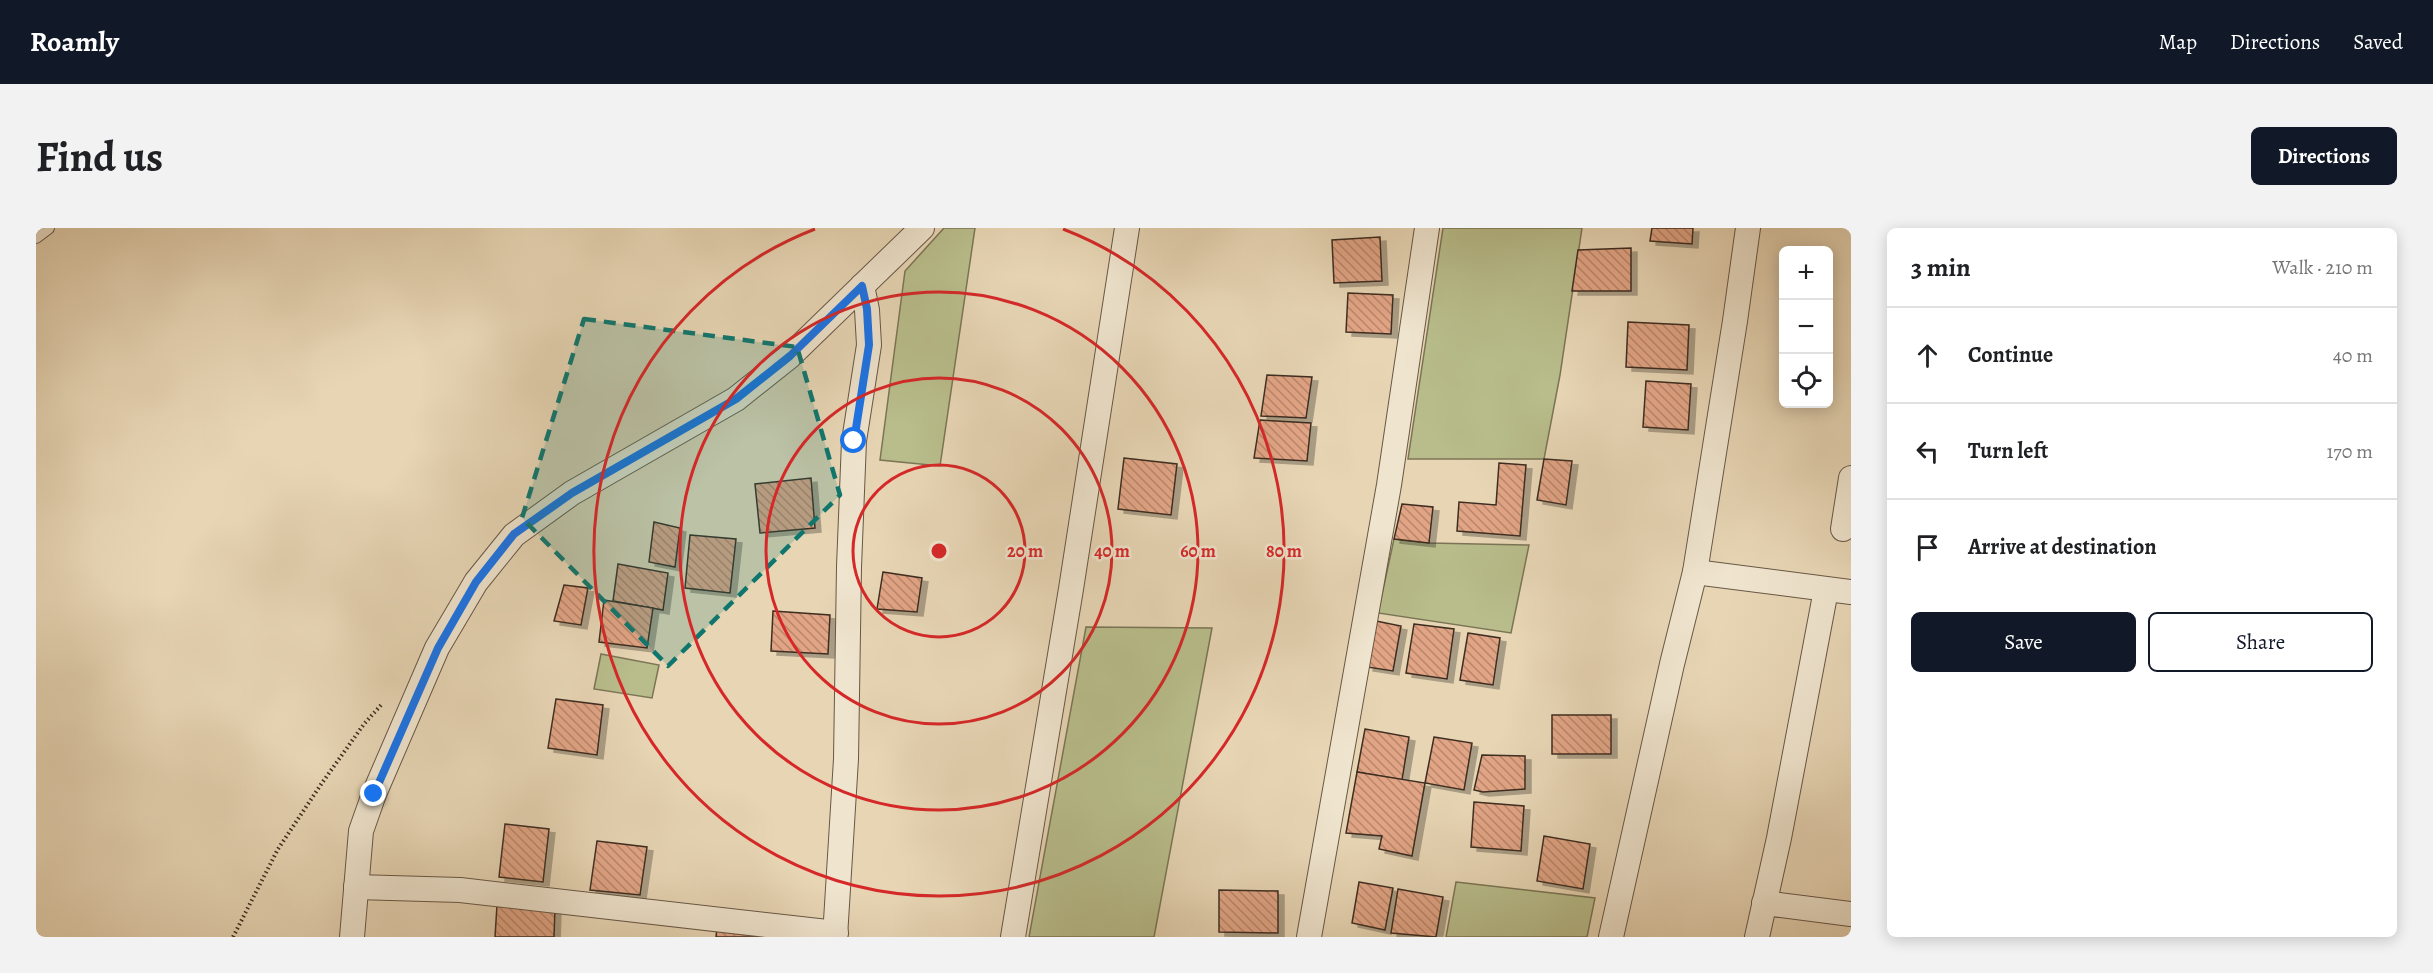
<!DOCTYPE html>
<html lang="en">
<head>
<meta charset="utf-8">
<style>
	body { margin:0; font-family:Alegreya,serif; background:#f2f2f2; color:#202124 }
	.controls { position:absolute; right:18px; top:18px; display:grid; overflow:hidden; border-radius:9px; box-shadow:0 3px 15px #0003 }
	.controls button { width:54px; height:54px; display:grid; place-items:center; padding:0; border:0; border-bottom:2px solid #e0e0e0; background:#fff; color:#202124; font:30px sans-serif }
	.stop { position:absolute; width:18px; height:18px; margin:-14px; border:4px solid #1a73e8; border-radius:50%; background:#fff }
	.stop.end { background:#1a73e8; border-color:#fff; box-shadow:0 2px 6px #0008 }
	.list { margin:0; padding:0; list-style:none }
	h2 { display:flex; justify-content:space-between; align-items:center; height:78px; margin:0; padding:0 24px; font-size:26px }
	h2 small { font-size:20px; font-weight:400; color:#757577 }
	.list li { display:grid; grid-template-columns:39px 1fr auto; gap:18px; align-items:center; box-sizing:border-box; height:96px; padding:0 24px; border-top:2px solid #e0e0e0 }
	.list b { display:block; font-size:22px; white-space:nowrap }
	.list em { font-size:20px; font-style:normal; color:#757577 }
	.actions { display:flex; gap:12px; padding:18px 24px }
	.actions a { flex:1; padding:14px 0; border:2px solid #111827; border-radius:9px; text-align:center; font-size:21px; color:#111827 }
	.actions .main { background:#111827; color:#fff }
	.icon { flex:none; width:33px; height:33px; fill:none; stroke:currentColor; stroke-width:2; stroke-linecap:round; stroke-linejoin:round }
	.map { position:relative; flex:none; width:1815px; height:709px; overflow:hidden; border-radius:9px }
	header { display:flex; align-items:center; gap:36px; box-sizing:border-box; height:84px; padding:0 30px; background:#111827; color:#fff }
	header strong { font-size:28px }
	nav { display:flex; gap:33px; margin-inline-start:auto; font-size:21px }
	.intro { display:flex; align-items:center; justify-content:space-between; box-sizing:border-box; height:144px; padding:0 36px }
	h1 { margin:0; font-size:42px }
	.button { padding:15px 27px; border-radius:9px; background:#111827; color:#fff; font-size:21px; font-weight:700 }
	main { display:flex; gap:36px; padding:0 36px }
	aside { flex:1; background:#fff; border-radius:9px; box-shadow:0 3px 15px #0003 }
	.map>svg:first-child { display:block }
</style>
</head>
<body>
<header>
<strong>Roamly</strong>
<nav><a>Map</a><a>Directions</a><a>Saved</a></nav>
</header>
<div class="intro"><h1>Find us</h1><a class="button">Directions</a></div>
<main>
<div class="map">
<svg width="1815" height="709" viewBox="0 0 1815 709">
	<defs>
		<pattern id="building-back-hatch" width="6" height="6" patternUnits="userSpaceOnUse" patternTransform="scale(1.5)"><rect width="6" height="6" fill="#e1a484"/><path d="M-1 5l2 2M0 0l6 6M5-1l2 2" fill="none" stroke="#b8866c"/></pattern>
		<filter id="shadow"><feDropShadow dx="6" dy="4" stdDeviation="0" flood-color="#0004"/></filter>
	</defs>
	<rect width="100%" height="100%" fill="#e7d5b4"/>
	<filter id="stains"><feTurbulence type="fractalNoise" baseFrequency=".00333" numOctaves="4"/><feColorMatrix values="0 0 0 0 .2 0 0 0 0 .09 0 0 0 0 .02 0 0 0 .5 -.17"/></filter>
	<radialGradient id="worn" r=".72"><stop offset=".6" stop-color="#630" stop-opacity="0"/><stop offset="1" stop-color="#630" stop-opacity=".3"/></radialGradient>
	<g fill="#b8bd8b" stroke="#7b7556" stroke-width="1.5">
		<polygon points="908,0 939,0 904,238 844,232 869,43"/>
		<polygon points="1407,0 1546,0 1524,147 1508,231 1372,231"/>
		<polygon points="1358,311 1393,315 1493,317 1475,405 1342,385"/>
		<polygon points="1050,399 1176,400 1118,709 993,709"/>
		<polygon points="565,426 623,437 616,470 558,461"/>
		<polygon points="1420,654 1559,670 1551,709 1410,709"/>
	</g>
	<g fill="url(#building-back-hatch)" stroke="#3e2d21" stroke-width="1.5" filter="url(#shadow)">
		<polygon points="1616,0 1657,0 1656,16 1614,13"/>
		<polygon points="1344,9 1346,53 1298,55 1296,12"/>
		<polygon points="1595,20 1595,63 1536,63 1542,22"/>
		<polygon points="1312,65 1357,67 1355,106 1310,104"/>
		<polygon points="1592,94 1653,97 1651,142 1590,139"/>
		<polygon points="1231,147 1276,149 1270,190 1225,188"/>
		<polygon points="1610,153 1655,156 1652,202 1607,199"/>
		<polygon points="1224,192 1275,195 1271,233 1218,230"/>
		<polygon points="1088,230 1141,236 1135,287 1082,281"/>
		<polygon points="1508,231 1536,233 1530,277 1501,272"/>
		<polygon points="1463,235 1490,237 1484,308 1421,303 1423,274 1460,277"/>
		<polygon points="775,250 779,300 724,305 719,256"/>
		<polygon points="1366,276 1397,279 1393,315 1358,311"/>
		<polygon points="618,294 644,300 639,339 613,334"/>
		<polygon points="654,307 700,311 694,365 649,360"/>
		<polygon points="582,336 632,345 627,382 577,373"/>
		<polygon points="847,344 886,350 881,384 841,381"/>
		<polygon points="528,357 552,360 545,397 518,393"/>
		<polygon points="568,372 617,380 611,420 563,414"/>
		<polygon points="737,383 794,387 792,426 735,423"/>
		<polygon points="1340,393 1365,398 1357,443 1331,439"/>
		<polygon points="1378,396 1418,401 1411,451 1370,445"/>
		<polygon points="1432,405 1464,410 1457,457 1424,452"/>
		<polygon points="520,471 567,477 561,527 512,520"/>
		<rect x="1516" y="487" width="59" height="39"/>
		<polygon points="1329,501 1373,509 1366,552 1321,544"/>
		<polygon points="1398,509 1436,515 1428,562 1389,555"/>
		<polygon points="1446,527 1489,528 1489,561 1447,564 1438,562"/>
		<polygon points="1321,544 1389,555 1376,628 1343,621 1346,608 1310,605"/>
		<polygon points="1438,574 1488,578 1485,623 1435,619"/>
		<polygon points="469,596 513,601 507,654 463,649"/>
		<polygon points="1508,608 1554,616 1547,661 1501,653"/>
		<polygon points="561,613 611,619 604,667 554,662"/>
		<polygon points="1323,654 1357,660 1349,702 1316,695"/>
		<polygon points="1362,661 1407,669 1400,709 1355,705"/>
		<polygon points="1183,662 1242,663 1242,705 1183,704"/>
		<polygon points="461,677 519,681 518,709 459,709"/>
		<polygon points="681,700 744,709 680,709"/>
	</g>
	<g fill="none" stroke-linecap="round" stroke-linejoin="round">
		<defs>
			<polyline id="lane" points="0,9 12,0"/>
			<g id="street">
				<polyline points="1807,301 1815,250"/>
				<polyline points="1659,344 1815,364"/>
				<polyline points="320,659 424,662 800,705"/>
				<polyline points="1728,675 1815,686"/>
				<polyline points="316,709 325,603 338,566 401,420 440,354 478,307 536,265 700,171 754,128 886,0"/>
				<polyline points="799,709 810,531 813,339 818,213 833,117 831,82 826,58"/>
				<polyline points="977,709 1035,361 1091,0"/>
				<polyline points="1273,709 1353,257 1391,0"/>
				<polyline points="1575,709 1636,436 1659,344 1699,93 1712,0"/>
				<polyline points="1721,709 1743,610 1790,362"/>
			</g>
		</defs>
		<use href="#lane" stroke="#685746" stroke-width="14"/>
		<use href="#street" stroke="#685746" stroke-width="26"/>
		<polyline stroke="#3e2d21" stroke-width="4" stroke-dasharray="1.5 3" stroke-linecap="butt" points="197,709 242,621 286,555 328,496 346,476"/>
		<use href="#lane" stroke="#efe4ce" stroke-width="12"/>
		<use href="#street" stroke="#efe4ce" stroke-width="24"/>
	</g>
	<g fill="none" stroke-linecap="round" stroke-linejoin="round">
		<polyline stroke="#1a73e8" stroke-width="8" points="338,566 402,420 440,354 478,306 536,265 700,171 754,128 826,58 831,81 833,117 818,213"/>
	</g>
	<path fill="#0f766e" fill-opacity="0.2" stroke="#0f766e" stroke-width="4.5" stroke-dasharray="12 8" stroke-linejoin="round" d="M548,91l213,28 43,148 -172,171 -146,-148z"/>
	<g fill="none" stroke="#d62828" stroke-width="3">
		<circle cx="903" cy="323" r="86"/>
		<circle cx="903" cy="323" r="173"/>
		<circle cx="903" cy="323" r="259"/>
		<path d="M1027 1A345 345 0 1 1 779 1"/>
	</g>
	<circle cx="903" cy="323" r="9" fill="#d62828" stroke="#efe4ce" stroke-width="3"/>
	<g font-size="18" text-anchor="middle" font-weight="bold" fill="#d62828" stroke="#efe4ce" stroke-width="5" stroke-linejoin="round" paint-order="stroke">
		<text x="989" y="329">20 m</text>
		<text x="1076" y="329">40 m</text>
		<text x="1162" y="329">60 m</text>
		<text x="1248" y="329">80 m</text>
	</g>
	<rect width="100%" height="100%" filter="url(#stains)"/>
	<rect width="100%" height="100%" fill="url(#worn)"/>
</svg>
<div class="controls">
<button>+</button>
<button>−</button>
<button><svg class="icon" aria-label="locate" viewBox="0 0 24 24"><circle cx="12" cy="12" r="6"/><path d="M12 2v4M12 18v4M2 12h4M18 12h4"/></svg></button>
</div>
<div class="stop" style="left:818px;top:213px"></div>
<div class="stop end" style="left:338px;top:566px"></div>
</div>
<aside>
<h2>3 min<small>Walk · 210 m</small></h2>
<ul class="list">
<li><svg class="icon" aria-label="ahead" viewBox="0 0 24 24"><path d="M12 20V5M6 11l6-6 6 6"/></svg><div><b>Continue</b></div><em>40 m</em></li>
<li><svg class="icon" aria-label="left" viewBox="0 0 24 24"><path d="M17 20v-9H6M10 6l-5 5 5 5"/></svg><div><b>Turn left</b></div><em>170 m</em></li>
<li><svg class="icon" aria-label="arrive" viewBox="0 0 24 24"><path d="M6 21V4h12l-3 4 3 4H6"/></svg><div><b>Arrive at destination</b></div></li>
</ul>
<div class="actions"><a class="main">Save</a><a>Share</a></div>
</aside>
</main>
</body>
</html>
